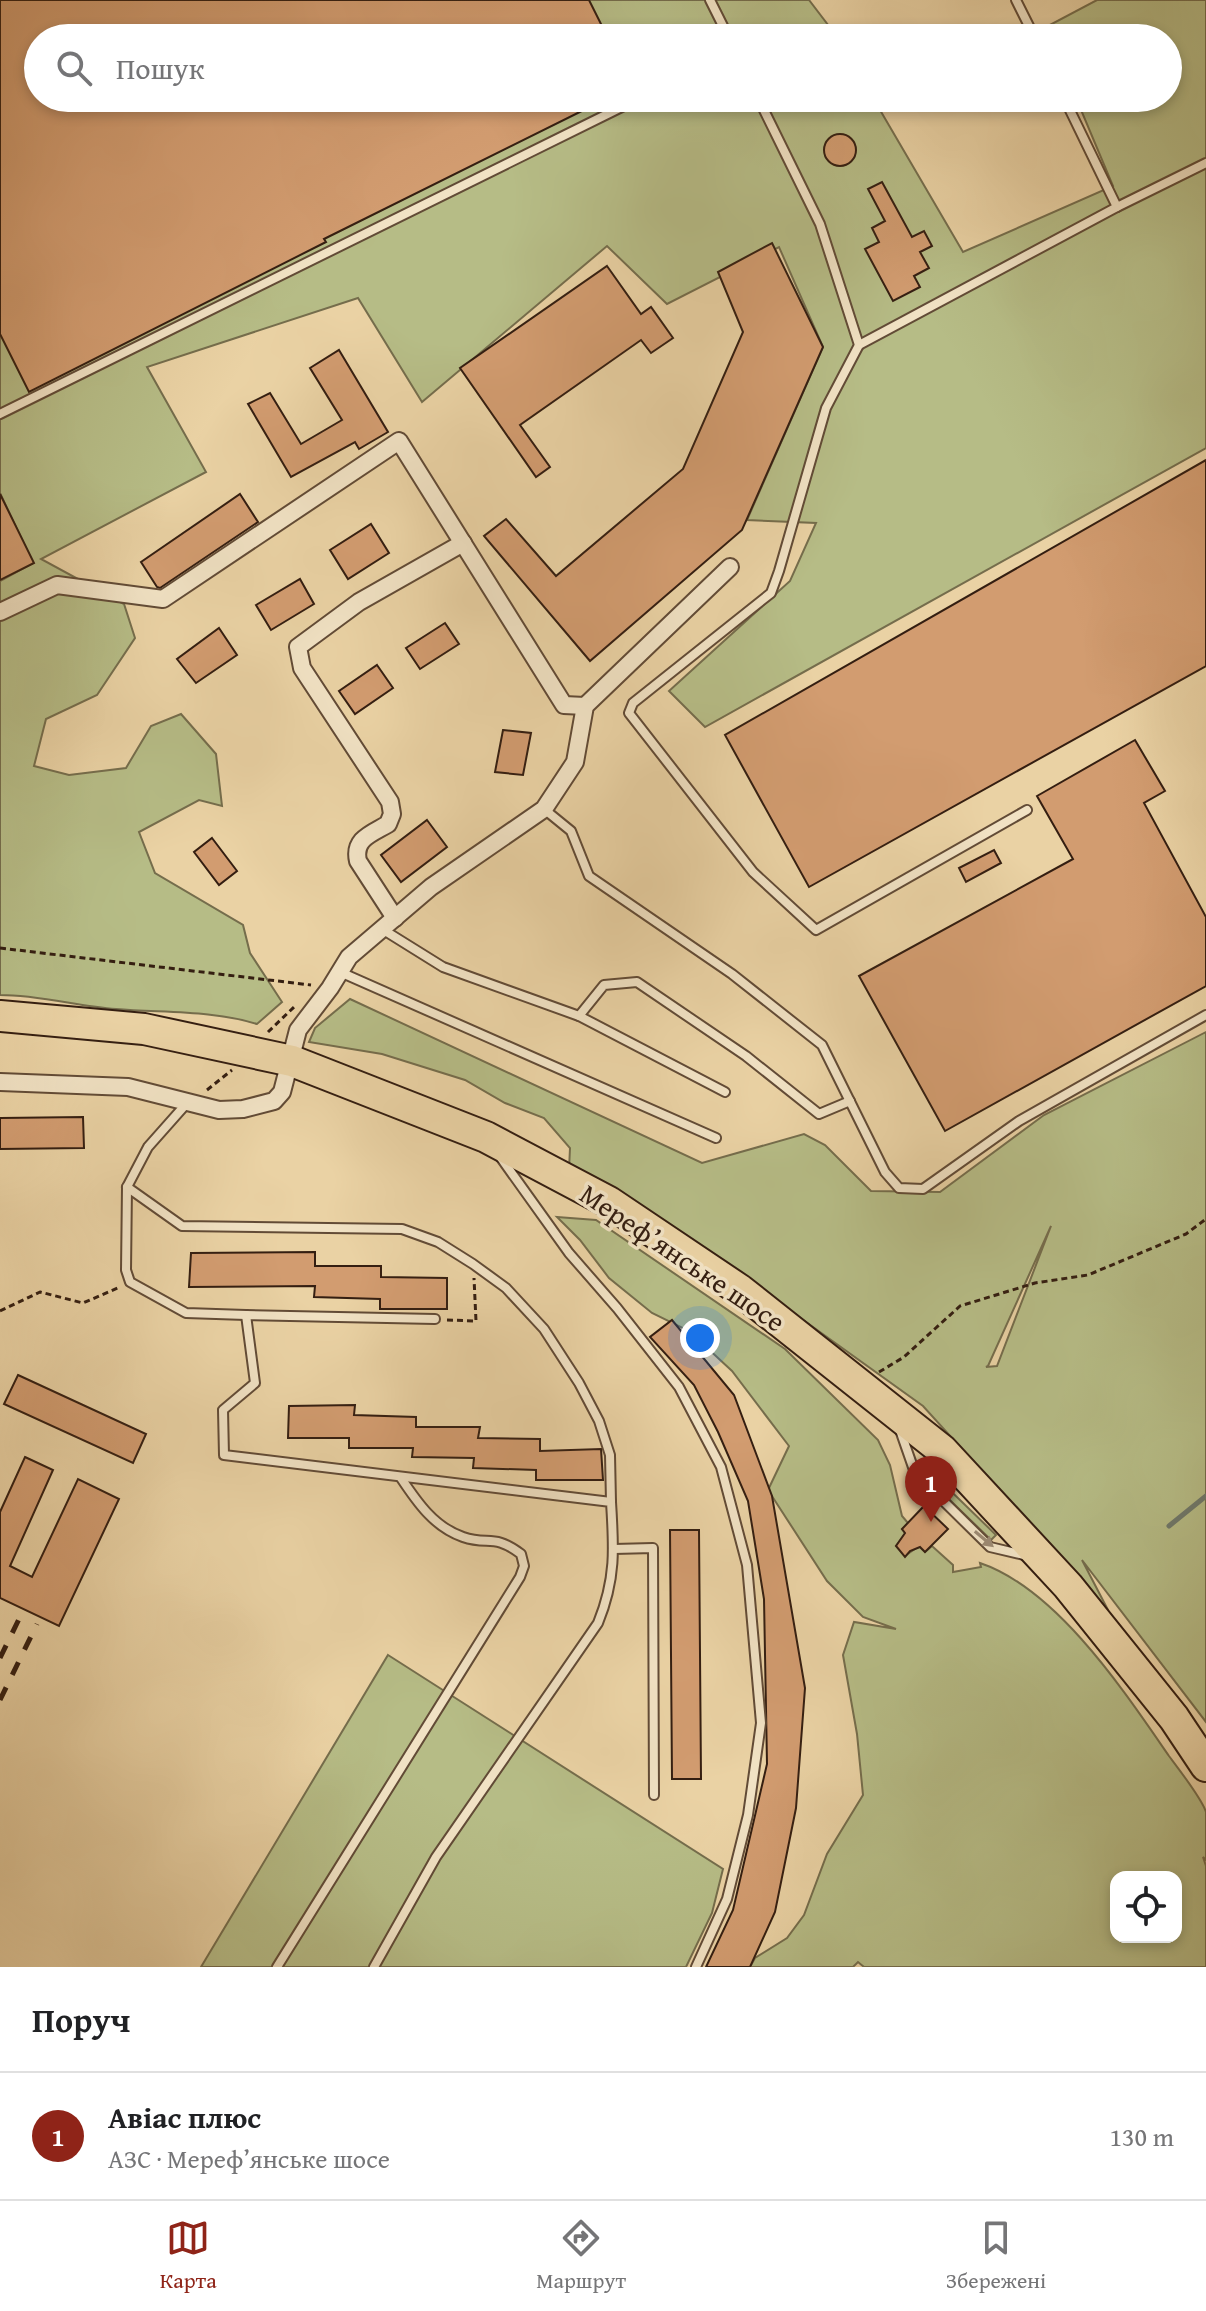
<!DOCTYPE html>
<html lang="uk">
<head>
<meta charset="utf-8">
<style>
	body { margin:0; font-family:"Gentium Book Plus",serif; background:#f6f6f6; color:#202124 }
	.controls { position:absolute; right:24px; bottom:24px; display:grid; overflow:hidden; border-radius:16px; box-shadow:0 4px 12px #0003 }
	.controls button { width:72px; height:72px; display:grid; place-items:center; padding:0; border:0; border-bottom:2px solid #e0e0e0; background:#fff; color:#202124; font:40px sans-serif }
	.you { position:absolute; left:700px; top:1338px; width:28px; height:28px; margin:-20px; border:6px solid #fff; border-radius:50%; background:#1a73e8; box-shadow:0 0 0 12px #1a73e833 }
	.badge { display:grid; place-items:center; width:52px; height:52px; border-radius:50%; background:#8f2418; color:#fff; font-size:26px; font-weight:700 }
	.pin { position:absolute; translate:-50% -66px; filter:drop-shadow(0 2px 4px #0008) }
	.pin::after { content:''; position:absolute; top:42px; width:28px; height:24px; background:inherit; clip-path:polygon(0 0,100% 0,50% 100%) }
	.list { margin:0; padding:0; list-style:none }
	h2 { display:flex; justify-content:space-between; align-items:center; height:104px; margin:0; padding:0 32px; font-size:34px }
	h2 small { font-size:26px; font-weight:400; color:#757577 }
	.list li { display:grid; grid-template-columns:52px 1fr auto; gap:24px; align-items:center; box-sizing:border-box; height:128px; padding:0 32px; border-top:2px solid #e0e0e0 }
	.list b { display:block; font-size:30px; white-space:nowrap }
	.list p { margin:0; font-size:26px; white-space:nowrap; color:#757577 }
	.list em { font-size:26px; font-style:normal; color:#757577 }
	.icon { flex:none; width:44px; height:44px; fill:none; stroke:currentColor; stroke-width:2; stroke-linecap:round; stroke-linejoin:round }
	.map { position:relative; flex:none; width:1206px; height:1967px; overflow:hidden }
	.search { position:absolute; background:#fff; box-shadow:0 4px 12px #0003; left:24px; right:24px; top:24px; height:88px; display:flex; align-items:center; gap:20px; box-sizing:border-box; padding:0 28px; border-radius:44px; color:#757577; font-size:30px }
	.sheet { height:232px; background:#fff }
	nav { display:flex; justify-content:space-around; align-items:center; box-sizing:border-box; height:112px; border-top:2px solid #e0e0e0; background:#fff; font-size:22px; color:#757577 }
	nav a { display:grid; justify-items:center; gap:4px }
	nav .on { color:#8f2418 }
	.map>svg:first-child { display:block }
</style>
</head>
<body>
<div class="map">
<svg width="1206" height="1967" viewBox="0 0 1206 1967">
	<rect width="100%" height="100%" fill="#ead2a4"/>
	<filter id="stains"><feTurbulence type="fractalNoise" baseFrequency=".0025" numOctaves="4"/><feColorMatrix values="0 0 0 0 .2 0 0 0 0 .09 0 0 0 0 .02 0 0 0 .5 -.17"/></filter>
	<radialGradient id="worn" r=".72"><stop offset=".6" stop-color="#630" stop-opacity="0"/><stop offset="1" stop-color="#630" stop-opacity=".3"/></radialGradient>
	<g fill="#b6bc86" stroke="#756d4c" stroke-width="2" fill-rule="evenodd">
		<path d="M0,0h809l29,38h-800v60h835l90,154 150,-66 -37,-88h92v-60h-118l-4,-11 51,-27h109v448l-501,279 -36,-36 121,-110 26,-58 -69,-3 76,-173 -44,-100 -112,57 -60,-58 -185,156 -64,-104 -211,69 59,105 -165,87 83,45 11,34 -38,57 -51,24 -12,47 35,9 57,-7 25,-42 30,-12 35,40 6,52 -23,-6 -60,32 16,41 88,52 7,28 32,49 -25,22c-45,-14 -94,-11 -141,-15 -39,-3 -76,-14 -116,-14v-414l33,-18 -33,-70z"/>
		<path d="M350,999l352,164 102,-29 21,11 46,46 69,1 104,-77 162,-83v690l-124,-162 26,50 -185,-204 -170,-122 -184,-114 1,-22 -26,-30 -39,-15 -40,-23 -83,-26 -73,-12 6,-14zM1051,1226l-54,140 -11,1 2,-1z"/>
		<path d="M557,1217l39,3 189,129 93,91 12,25 12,51 6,7 -6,6 4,5 -10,12 9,10 14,-10 6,6 7,-6 21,19v7l28,-5 -1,-4c77,26 144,128 189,193 9,12 33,43 37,56 0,13 0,34 0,48l-3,-3 3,9v101h-342l-6,-5 -5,5h-103l5,-9 32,-20 17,-23 23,-61 36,-59 -6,-61 -14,-79 11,-33 42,7 -33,-12 -36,-36 -59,-91 21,-44 -57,-75 -43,-40 -37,-18 -43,-35 -29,-38zM1116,1877h60v60h-60z"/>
		<polygon points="926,1467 996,1535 991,1540 921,1472"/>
		<polygon points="388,1655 723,1869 712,1913 686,1967 201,1967"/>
	</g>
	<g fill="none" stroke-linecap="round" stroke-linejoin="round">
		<polyline stroke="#707a6d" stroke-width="5" points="1169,1526 1206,1496"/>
	</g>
	<g fill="#d29c70" stroke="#341e11" stroke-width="2">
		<polygon points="0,0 589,0 608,38 38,38 38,98 608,98 324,239 326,242 29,392 0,334"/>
		<circle cx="840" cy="150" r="16"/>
		<polygon points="882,182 912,237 924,231 932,246 920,252 929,268 914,276 920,287 893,301 865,249 879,242 872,228 885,221 868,189"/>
		<polygon points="772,243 823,347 742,530 590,661 484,536 506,519 556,576 683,469 743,332 718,272"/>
		<polygon points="607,266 641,314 651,307 673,338 651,353 641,340 520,425 550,467 536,477 460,368"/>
		<polygon points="339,350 388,432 359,449 355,442 291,477 248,404 270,393 301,444 342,420 310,368"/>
		<polygon points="1206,460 1206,666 809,887 725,735"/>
		<polygon points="0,494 34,563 0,580"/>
		<polygon points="240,494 258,522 160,588 157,587 141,562"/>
		<polygon points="371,524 389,553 348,579 330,550"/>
		<polygon points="300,579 314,604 271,630 256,605"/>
		<polygon points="445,623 459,644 420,669 406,648"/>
		<polygon points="219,628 237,655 196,683 177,659"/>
		<polygon points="377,665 393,688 355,714 339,691"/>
		<polygon points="503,730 531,733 523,775 495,772"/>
		<polygon points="1135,740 1165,791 1144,803 1206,917 1206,986 945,1131 859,976 1073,859 1037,796"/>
		<polygon points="427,820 447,847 401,882 381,855"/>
		<polygon points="212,838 237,871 219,885 194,852"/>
		<polygon points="994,850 1001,863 966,882 959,868"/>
		<polygon points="83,1117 84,1148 0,1149 0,1118"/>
		<polygon points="315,1252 315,1266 381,1266 381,1277 447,1278 447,1309 380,1309 380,1299 314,1297 315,1286 189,1287 191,1253"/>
		<polygon points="672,1320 734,1395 772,1496 805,1688 796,1808 775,1912 750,1967 706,1967 733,1910 767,1764 764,1599 748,1501 718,1432 694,1385 650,1337"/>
		<polygon points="18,1375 146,1434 133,1463 4,1404"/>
		<polygon points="355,1405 354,1415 416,1417 416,1427 480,1427 478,1438 540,1439 540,1451 601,1449 603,1480 536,1480 536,1470 473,1468 474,1458 412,1457 413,1448 349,1448 349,1438 288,1438 289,1406"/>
		<polygon points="25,1457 53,1470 10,1566 32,1577 78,1479 119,1499 59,1626 0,1598 0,1512"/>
		<polygon points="924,1506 948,1529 925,1552 920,1547 910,1551 905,1557 896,1546 905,1533 902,1529"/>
		<polygon points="670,1530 699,1530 701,1779 672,1779"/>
	</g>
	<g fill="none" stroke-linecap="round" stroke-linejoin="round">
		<defs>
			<g id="lane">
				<polyline points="710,0 729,38"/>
				<polyline points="1016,0 1035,38"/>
				<polyline points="758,98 820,224 859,345 826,408 779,571 771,593 633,703 629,713 753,872 816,930 1027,810"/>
				<polyline points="1064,98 1117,207"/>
				<polyline points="859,345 1117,207 1206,163"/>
				<polyline points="0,414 640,98"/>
				<polyline points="544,809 571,831 589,876 732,974 822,1045 885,1172 899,1188 923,1189 1019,1121 1206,1015"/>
				<polyline points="382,929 443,967 579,1016"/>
				<polyline points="340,972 716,1138"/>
				<polyline points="725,1092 579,1016 604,985 637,982 746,1056 819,1114 850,1101"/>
				<polyline points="187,1103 148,1147 127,1187 182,1226 402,1229 438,1242 473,1264 506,1288 544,1329 579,1383 599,1421 610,1455 611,1502"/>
				<polyline points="501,1158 569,1253 617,1308 679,1387 721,1467 747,1565 761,1723 748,1815 727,1899 696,1967"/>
				<polyline points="127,1187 126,1270 130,1282 186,1313 246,1315"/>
				<polyline points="900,1430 915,1473 990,1547 1028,1556"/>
				<polyline points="614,1549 653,1548 654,1795"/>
				<path d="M277,1967l243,-390 4,-11 -3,-12c-28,-21 -32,-8 -58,-17 -29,-10 -46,-35 -62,-59"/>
				<path d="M374,1967l62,-110 162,-234c18,-44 16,-75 13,-121l-387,-47 -1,-45 32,-27 -9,-68 189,4"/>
			</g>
			<g id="street">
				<polyline points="0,612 57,585 163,599 399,441 564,705 585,706"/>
				<path d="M395,918l-37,-57c-5,-22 13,-27 30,-37l4,-10 -2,-12 -88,-134 -4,-21 61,-45 104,-59"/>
				<polyline points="0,1082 128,1087 219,1110 243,1109 274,1101 282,1092 298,1030 330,988 349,957 431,887 544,809 575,762 585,706 730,567"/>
			</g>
			<polyline id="highway" points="0,1016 144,1029 292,1061 486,1137 609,1202 740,1290 942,1450 1068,1586 1174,1718 1206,1766"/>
		</defs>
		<use href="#lane" stroke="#624b36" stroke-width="12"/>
		<use href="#street" stroke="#624b36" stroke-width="20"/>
		<use href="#highway" stroke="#341e11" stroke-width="34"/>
		<g stroke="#341e11" stroke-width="3" stroke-dasharray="6 4" stroke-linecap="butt">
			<polyline points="0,948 311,985"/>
			<polyline points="268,1032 294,1007"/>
			<polyline points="207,1090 232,1070"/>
			<polyline points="0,1311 40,1292 83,1303 120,1287"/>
			<polyline points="447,1320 476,1321 474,1278"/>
			<polyline points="879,1372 904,1357 960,1306 1035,1283 1088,1275 1186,1234 1206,1219"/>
		</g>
		<use href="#lane" stroke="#f1e2c4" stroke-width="8"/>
		<use href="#street" stroke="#f1e2c4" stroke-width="16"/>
		<use href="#highway" stroke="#ead2a4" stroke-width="30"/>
		<g stroke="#341e11" stroke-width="5" stroke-dasharray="14 14" stroke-linecap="butt">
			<polyline points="0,1658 20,1617"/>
			<polyline points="0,1700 37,1624"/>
		</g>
	</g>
	<defs><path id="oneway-solid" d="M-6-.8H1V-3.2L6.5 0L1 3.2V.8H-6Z" transform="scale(2)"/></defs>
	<use fill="#9c8a73" href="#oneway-solid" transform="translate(984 1539) rotate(40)"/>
	<g text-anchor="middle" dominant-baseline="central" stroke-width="7" stroke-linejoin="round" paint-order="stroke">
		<g font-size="28" fill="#341e11" stroke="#f1e2c4">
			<text transform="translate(683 1257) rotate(34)">Мереф’янське шосе</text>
		</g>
	</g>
	<rect width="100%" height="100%" filter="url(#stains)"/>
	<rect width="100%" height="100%" fill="url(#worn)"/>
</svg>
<div class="controls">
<button><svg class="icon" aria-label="locate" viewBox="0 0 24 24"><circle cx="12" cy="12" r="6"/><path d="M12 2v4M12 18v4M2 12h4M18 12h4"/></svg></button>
</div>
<div class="you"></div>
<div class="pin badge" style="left:931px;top:1522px">1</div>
<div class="search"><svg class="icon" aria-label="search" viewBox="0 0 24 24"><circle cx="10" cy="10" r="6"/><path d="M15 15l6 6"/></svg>Пошук</div>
</div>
<section class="sheet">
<h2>Поруч<small></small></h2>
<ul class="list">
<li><span class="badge">1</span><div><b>Авіас плюс</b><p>АЗС · Мереф’янське шосе</p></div><em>130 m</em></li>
</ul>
</section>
<nav>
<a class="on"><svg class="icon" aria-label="map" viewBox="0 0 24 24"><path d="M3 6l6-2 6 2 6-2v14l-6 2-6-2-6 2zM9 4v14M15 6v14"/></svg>Карта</a>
<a><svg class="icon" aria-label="directions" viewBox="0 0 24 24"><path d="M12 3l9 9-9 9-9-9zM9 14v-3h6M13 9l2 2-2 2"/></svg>Маршрут</a>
<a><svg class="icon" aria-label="saved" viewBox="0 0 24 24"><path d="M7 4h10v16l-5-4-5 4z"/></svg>Збережені</a>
</nav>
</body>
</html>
